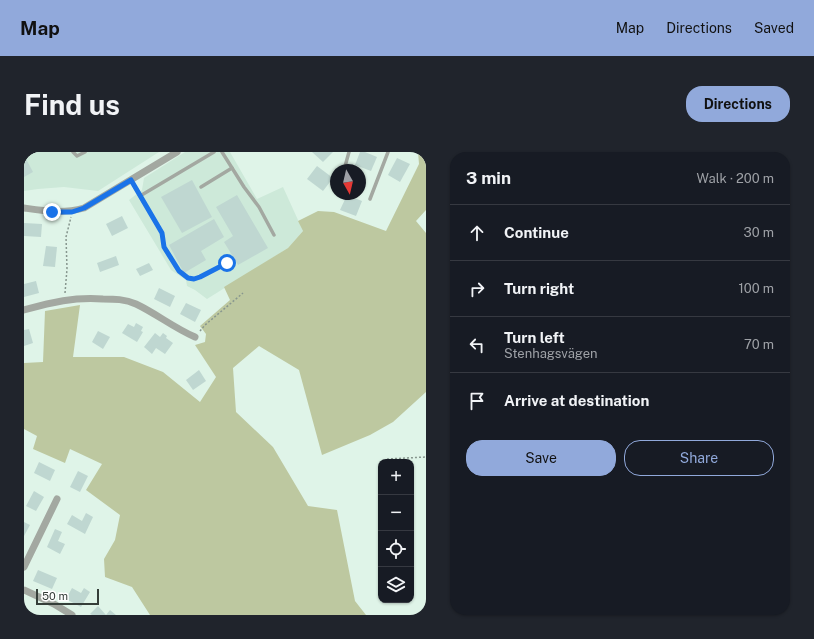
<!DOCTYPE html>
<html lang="en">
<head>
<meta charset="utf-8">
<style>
	body { margin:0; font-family:"Public Sans",sans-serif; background:#20242c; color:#f1f3f6 }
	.controls { position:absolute; right:12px; bottom:12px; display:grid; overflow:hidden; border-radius:8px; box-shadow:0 1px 3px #0004 }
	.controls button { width:36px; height:36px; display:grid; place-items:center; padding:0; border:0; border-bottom:1px solid #363941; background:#171b24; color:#f1f3f6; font:20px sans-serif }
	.compass { position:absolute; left:306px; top:12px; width:36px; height:36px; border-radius:50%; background:#171b24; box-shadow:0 1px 3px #0004; rotate:172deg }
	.scale { position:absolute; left:12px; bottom:10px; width:63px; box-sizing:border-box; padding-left:4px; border:2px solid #353e39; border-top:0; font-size:11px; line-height:14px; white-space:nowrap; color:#353e39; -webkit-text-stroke:3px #fff; paint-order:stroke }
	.stop { position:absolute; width:12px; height:12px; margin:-9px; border:3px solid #1a73e8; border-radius:50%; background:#fff }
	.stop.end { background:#1a73e8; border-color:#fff; box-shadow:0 1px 4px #0008 }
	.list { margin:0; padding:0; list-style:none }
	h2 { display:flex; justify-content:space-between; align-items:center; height:52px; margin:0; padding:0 16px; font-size:17px }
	h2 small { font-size:13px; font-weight:400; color:#9ea1a6 }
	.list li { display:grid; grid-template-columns:26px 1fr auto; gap:12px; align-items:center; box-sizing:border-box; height:56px; padding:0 16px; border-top:1px solid #363941 }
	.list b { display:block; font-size:15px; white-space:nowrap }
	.list p { margin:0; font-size:13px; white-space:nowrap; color:#9ea1a6 }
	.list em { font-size:13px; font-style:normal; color:#9ea1a6 }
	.actions { display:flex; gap:8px; padding:12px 16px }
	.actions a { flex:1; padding:9px 0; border:1px solid #91a9db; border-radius:16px; text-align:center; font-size:14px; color:#91a9db }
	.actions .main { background:#91a9db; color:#111 }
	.icon { flex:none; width:22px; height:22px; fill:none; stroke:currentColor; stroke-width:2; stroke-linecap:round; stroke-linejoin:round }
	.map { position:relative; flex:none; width:402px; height:463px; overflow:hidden; border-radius:16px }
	header { display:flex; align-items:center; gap:24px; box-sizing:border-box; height:56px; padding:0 20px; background:#91a9db; color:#111 }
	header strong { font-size:19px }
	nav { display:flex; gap:22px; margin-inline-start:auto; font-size:14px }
	.intro { display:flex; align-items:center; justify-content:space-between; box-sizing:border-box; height:96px; padding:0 24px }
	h1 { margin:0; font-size:28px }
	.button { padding:10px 18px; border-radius:16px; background:#91a9db; color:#111; font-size:14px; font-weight:700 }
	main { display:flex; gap:24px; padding:0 24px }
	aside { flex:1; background:#171b24; border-radius:16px; box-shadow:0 1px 3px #0004 }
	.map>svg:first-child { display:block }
</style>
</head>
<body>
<header>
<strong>Map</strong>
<nav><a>Map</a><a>Directions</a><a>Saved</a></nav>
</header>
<div class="intro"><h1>Find us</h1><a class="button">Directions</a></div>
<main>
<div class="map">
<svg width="402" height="463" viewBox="0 0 402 463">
	<rect width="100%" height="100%" fill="#dff4e8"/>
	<g fill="#cde9d9">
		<polygon points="0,0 135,0 74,39 40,35 14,37 0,39"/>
		<polygon points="161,0 206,0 233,47 259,35 279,79 264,96 183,147 171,138 163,134 162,128 147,118 105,48 118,38 120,26"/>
	</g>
	<polygon fill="#bdc8a0" points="394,0 402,0 402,58 392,69 402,81 402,240 369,270 346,283 298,303 275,218 235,194 209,216 212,260 249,295 284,354 313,358 331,449 342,463 126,463 108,435 81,425 80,407 91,388 96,363 62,338 78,312 46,297 41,311 9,297 13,284 0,277 0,211 19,210 21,159 56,153 49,205 100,205 139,220 176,250 192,225 171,193 181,190 182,182 176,174 206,148 200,135 264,96 279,79 274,69 294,59 310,60 362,79 395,12"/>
	<g fill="#bfd7d1">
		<polygon points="288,0 309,0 299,10"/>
		<polygon points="336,0 341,0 353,5 347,19 331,13"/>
		<polygon points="0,3 9,20 0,25"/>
		<polygon points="373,6 386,12 376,30 364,23"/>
		<polygon points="293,14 309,26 299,39 283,27"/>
		<polygon points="168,28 188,65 158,81 137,45"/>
		<polygon points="213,43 244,96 214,113 200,90 209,84 192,55"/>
		<polygon points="323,43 338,49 332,64 316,58"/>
		<polygon points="98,64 104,76 88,84 82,72"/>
		<polygon points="190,67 200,85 177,99 182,108 160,121 145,93"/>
		<polygon points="0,71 18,72 17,85 0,84"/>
		<polygon points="22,94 33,95 31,115 19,114"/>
		<polygon points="92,104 95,113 76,120 73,111"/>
		<polygon points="125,111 129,118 116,124 112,117"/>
		<polygon points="12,129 15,141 0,145 0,132"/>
		<polygon points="135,136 151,144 146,155 130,147"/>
		<polygon points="162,151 177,158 171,170 156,162"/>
		<polygon points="112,171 119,175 117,179 119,180 113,190 98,181 104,172 110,175"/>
		<polygon points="5,177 9,191 0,194 0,178"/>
		<polygon points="74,179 86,185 79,197 68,190"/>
		<polygon points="131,181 136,185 139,181 143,184 142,186 149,191 141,202 132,196 128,202 120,195"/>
		<polygon points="175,218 182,229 169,238 162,228"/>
		<polygon points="15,310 31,318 26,329 10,321"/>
		<polygon points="54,319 64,324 56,340 46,335"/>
		<polygon points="10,339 20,345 12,359 2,354"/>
		<polygon points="62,361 69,365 61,382 43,372 48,363 58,369"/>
		<polygon points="0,370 6,373 0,384"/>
		<polygon points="31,377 38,380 34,389 41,392 36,402 23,395"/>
		<polygon points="14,418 33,426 28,437 9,429"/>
		<polygon points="48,436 57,441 60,436 66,440 57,455 42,447"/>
		<polygon points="74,454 82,463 86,458 92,463 68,463 66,462"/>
	</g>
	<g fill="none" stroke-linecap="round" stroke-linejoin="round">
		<g stroke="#87968e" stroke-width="1.5" stroke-dasharray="2 2" stroke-linecap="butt">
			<polyline points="41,141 43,117 42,85 47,65"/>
			<polyline points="176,179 181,173 219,141"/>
			<polyline points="363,307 402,305"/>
		</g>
		<g stroke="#a3a8a1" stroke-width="3.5">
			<polyline points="49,0 53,4 61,0"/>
			<polyline points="198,0 220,35 235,55 250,83"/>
			<polyline points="320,18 325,0"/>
			<polyline points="107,28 138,81 140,95 155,119 164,126 170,127 176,125 203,111"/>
			<polyline points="177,35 208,16"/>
			<polyline points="116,44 190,0"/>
			<polyline points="346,47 364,0"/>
		</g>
		<g stroke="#a3a8a1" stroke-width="7">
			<path d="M0,56c21,3 39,6 60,0l93,-56"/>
			<path d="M0,158c29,-8 49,-13 79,-11 11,0 22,0 33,5 21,10 38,24 59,33"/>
			<polyline points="0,415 33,347"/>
			<polyline points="0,438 30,452 48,463"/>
		</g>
	</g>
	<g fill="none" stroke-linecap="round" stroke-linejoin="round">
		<polyline stroke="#1a73e8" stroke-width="5" points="28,60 48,60 60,56 107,28 138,81 140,95 155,119 164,126 170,127 176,125 203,111"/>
	</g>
</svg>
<div class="controls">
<button>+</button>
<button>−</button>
<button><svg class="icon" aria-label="locate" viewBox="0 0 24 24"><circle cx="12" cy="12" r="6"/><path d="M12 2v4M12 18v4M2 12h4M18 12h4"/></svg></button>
<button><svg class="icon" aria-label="layers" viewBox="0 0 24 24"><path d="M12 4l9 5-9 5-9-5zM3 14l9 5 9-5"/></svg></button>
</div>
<svg class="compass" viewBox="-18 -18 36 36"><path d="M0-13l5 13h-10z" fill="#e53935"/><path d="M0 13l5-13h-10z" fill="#9ea1a6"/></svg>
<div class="scale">50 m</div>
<div class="stop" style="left:203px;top:111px"></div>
<div class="stop end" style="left:28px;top:60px"></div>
</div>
<aside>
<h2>3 min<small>Walk · 200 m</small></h2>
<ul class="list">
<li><svg class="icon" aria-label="ahead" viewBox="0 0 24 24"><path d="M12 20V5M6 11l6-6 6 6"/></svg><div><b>Continue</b></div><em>30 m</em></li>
<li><svg class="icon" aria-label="right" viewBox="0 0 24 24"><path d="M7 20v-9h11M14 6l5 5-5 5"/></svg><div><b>Turn right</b></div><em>100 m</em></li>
<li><svg class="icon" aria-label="left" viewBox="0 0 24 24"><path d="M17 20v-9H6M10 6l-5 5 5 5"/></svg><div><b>Turn left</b><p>Stenhagsvägen</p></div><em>70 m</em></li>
<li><svg class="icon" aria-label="arrive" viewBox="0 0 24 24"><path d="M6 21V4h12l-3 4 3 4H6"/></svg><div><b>Arrive at destination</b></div></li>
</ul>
<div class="actions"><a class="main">Save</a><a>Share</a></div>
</aside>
</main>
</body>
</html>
